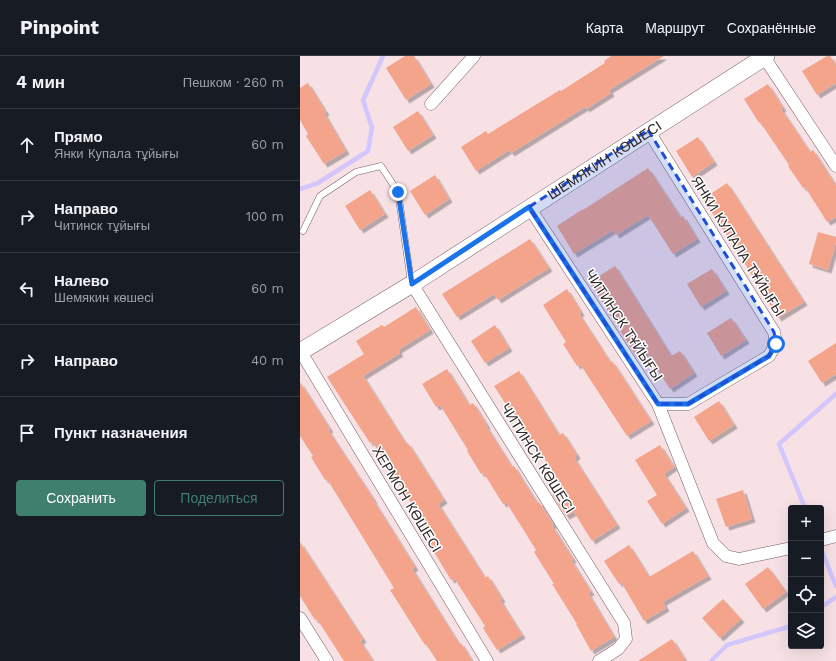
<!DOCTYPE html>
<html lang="ru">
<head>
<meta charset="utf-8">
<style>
	body { margin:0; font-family:"Work Sans",sans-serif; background:#20242c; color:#f1f3f6 }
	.controls { position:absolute; right:12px; bottom:12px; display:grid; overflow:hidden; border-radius:4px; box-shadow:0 4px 16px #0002 }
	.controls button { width:36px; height:36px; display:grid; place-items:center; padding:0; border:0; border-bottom:1px solid #363941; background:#171b24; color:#f1f3f6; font:20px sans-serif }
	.stop { position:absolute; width:12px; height:12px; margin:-9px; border:3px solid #1a73e8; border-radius:50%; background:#fff }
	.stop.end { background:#1a73e8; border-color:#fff; box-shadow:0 1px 4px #0008 }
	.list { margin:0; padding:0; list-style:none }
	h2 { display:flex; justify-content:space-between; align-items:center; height:52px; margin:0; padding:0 16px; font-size:17px }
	h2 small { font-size:13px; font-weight:400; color:#9ea1a6 }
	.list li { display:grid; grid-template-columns:26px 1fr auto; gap:12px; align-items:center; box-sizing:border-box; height:72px; padding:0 16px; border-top:1px solid #363941 }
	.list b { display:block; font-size:15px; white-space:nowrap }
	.list p { margin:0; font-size:13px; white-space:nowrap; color:#9ea1a6 }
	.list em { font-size:13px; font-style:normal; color:#9ea1a6 }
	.actions { display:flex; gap:8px; padding:12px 16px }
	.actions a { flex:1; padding:9px 0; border:1px solid #3f7f6e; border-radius:4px; text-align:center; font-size:14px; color:#3f7f6e }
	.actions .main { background:#3f7f6e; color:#fff }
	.icon { flex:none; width:22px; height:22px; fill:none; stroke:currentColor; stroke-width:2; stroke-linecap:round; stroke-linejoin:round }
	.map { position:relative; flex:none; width:536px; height:605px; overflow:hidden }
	header { display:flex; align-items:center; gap:24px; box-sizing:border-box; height:56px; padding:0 20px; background:#171b24; border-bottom:1px solid #363941 }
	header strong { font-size:19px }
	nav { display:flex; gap:22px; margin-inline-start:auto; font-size:14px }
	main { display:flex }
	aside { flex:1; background:#171b24 }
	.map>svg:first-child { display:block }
</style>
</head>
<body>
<header>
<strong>Pinpoint</strong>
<nav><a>Карта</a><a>Маршрут</a><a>Сохранённые</a></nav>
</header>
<main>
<aside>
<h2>4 мин<small>Пешком · 260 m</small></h2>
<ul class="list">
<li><svg class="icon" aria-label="ahead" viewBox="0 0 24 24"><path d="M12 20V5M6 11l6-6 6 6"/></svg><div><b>Прямо</b><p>Янки Купала тұйығы</p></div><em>60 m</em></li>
<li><svg class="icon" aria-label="right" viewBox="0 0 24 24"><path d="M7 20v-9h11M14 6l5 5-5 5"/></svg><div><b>Направо</b><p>Читинск тұйығы</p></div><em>100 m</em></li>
<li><svg class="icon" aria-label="left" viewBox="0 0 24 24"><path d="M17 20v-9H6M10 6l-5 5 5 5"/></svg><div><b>Налево</b><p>Шемякин көшесі</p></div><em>60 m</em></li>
<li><svg class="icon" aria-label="right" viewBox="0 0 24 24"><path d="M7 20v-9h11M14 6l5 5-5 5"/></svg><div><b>Направо</b></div><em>40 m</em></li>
<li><svg class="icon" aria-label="arrive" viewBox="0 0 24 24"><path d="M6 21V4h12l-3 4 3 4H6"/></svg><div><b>Пункт назначения</b></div></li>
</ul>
<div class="actions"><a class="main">Сохранить</a><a>Поделиться</a></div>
</aside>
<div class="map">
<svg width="536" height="605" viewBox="0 0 536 605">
	<defs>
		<filter id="shadow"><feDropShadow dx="3.5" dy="3.5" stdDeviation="0" flood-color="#0004"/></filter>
	</defs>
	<rect width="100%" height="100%" fill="#f7e1e5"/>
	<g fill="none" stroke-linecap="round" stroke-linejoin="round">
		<g stroke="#d2c6fd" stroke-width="4.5">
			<polyline points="0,133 18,127 68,95 72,72 63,44 83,0"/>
			<polyline points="505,452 479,388 536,338"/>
			<polyline points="521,493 536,530"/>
			<polyline points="521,551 536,541"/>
			<polyline points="411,605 427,589 491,570"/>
		</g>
	</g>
	<g fill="#f4a48b" filter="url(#shadow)">
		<polygon points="105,0 114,0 131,28 106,44 86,12"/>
		<polygon points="311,0 364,0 309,34 311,37 286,53 285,51 211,97 209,94 176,115 161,91 186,75 188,78 260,34 261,35 305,7 304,5"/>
		<polygon points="527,0 530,0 536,9 536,27 517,39 502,15"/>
		<polygon points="8,27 26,56 24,57 46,95 24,108 6,80 8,78 0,64 0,32"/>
		<polygon points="468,28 483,52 481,53 510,96 513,94 536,130 536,161 527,166 505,131 503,132 488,110 489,109 460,66 459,67 444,43"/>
		<polygon points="118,55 133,79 108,95 93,71"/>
		<polygon points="398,81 414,106 392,121 376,95"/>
		<polygon points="348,112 381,162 383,160 397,183 373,198 348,159 316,179 313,174 274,198 257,170 283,153 283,154"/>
		<polygon points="135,119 149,143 125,159 110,135"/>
		<polygon points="427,127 504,246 478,262 439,198 403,143"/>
		<polygon points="70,134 85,158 60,174 45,150"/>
		<polygon points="518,176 536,181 536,186 528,214 509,208"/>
		<polygon points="230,183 249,212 198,244 194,238 157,261 142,238"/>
		<polygon points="315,210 371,300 380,295 394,317 370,333 346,296 337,302 290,226"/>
		<polygon points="412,213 426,235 401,251 387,228"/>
		<polygon points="267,233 281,256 279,258 310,306 312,305 351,365 327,380 280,308 277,310 263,288 266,286 243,249"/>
		<polygon points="116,251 130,274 98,294 100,297 63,320 106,388 108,387 144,444 138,448 185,522 188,520 202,543 200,544 222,579 197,594 183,572 185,570 154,522 151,524 120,473 125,470 105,437 72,385 70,387 27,321 64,298 56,285 82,269 84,271"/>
		<polygon points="431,262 446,284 421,300 407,277"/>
		<polygon points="195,269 209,292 185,307 171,285"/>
		<polygon points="536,287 536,318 522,327 508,305"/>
		<polygon points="147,313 169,349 173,347 187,369 186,370 212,411 214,410 237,447 239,446 253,468 252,470 273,503 271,504 291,536 288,537 314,581 291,595 276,568 277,568 252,528 254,528 234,496 236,494 206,446 203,448 183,416 181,418 167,395 168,394 140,349 136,351 122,328"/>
		<polygon points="219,315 259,379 263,377 277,399 274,402 317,469 292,485 274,456 266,460 252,438 263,432 232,383 230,385 210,352 209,353 194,330"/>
		<polygon points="0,326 30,373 28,374 74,444 73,444 115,511 112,513 159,588 161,587 172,605 137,605 126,588 125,589 90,534 94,532 27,423 25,424 11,401 13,400 0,380"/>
		<polygon points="419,345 434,369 409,385 394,361"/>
		<polygon points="360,389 374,411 364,418 386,452 362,468 347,445 357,439 335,404"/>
		<polygon points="443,434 452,463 426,471 416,443"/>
		<polygon points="0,486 63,583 60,585 73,605 44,605 17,563 15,564 0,540"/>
		<polygon points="329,489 349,521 393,495 408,520 363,546 366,552 344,565 321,526 319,528 304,505"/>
		<polygon points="468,511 486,536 463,553 445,528"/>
		<polygon points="423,543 441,563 420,582 402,562"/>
		<polygon points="372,583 386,605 338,605"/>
	</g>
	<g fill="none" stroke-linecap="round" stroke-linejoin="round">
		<defs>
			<polyline id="lane" points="3,175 20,140 56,116 81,110 98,136 111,226"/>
			<g id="street">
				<polyline points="464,1 536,110"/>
				<polyline points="131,48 174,0"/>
				<polyline points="348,74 474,276 476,288 469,300 388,348 358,348"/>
				<polyline points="229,151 358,348 413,487 426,500 439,503 491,492"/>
				<polyline points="112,228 324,567 326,583 318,593 299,605"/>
				<polyline points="1,296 187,605"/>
				<polyline points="521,484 536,480"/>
				<polyline points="0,562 27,605"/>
			</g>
			<g id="secondary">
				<path id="s1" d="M0,296l112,-68 354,-228"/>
			</g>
		</defs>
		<use href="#lane" stroke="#725f63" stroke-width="7"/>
		<use href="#street" stroke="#725f63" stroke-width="13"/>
		<use href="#secondary" stroke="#725f63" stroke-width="18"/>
		<use href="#lane" stroke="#fff" stroke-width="6"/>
		<use href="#street" stroke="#fff" stroke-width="12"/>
		<use href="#secondary" stroke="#fff" stroke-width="17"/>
	</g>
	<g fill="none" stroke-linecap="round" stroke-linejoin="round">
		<polyline stroke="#1a73e8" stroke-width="5" points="98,136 112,228 229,151 358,348 388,348 469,300 476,288"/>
	</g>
	<path fill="#1d4ed8" fill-opacity="0.2" stroke="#1d4ed8" stroke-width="3" stroke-dasharray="8 5" stroke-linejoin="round" d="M348,74l126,202 2,12 -7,12 -81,48h-30l-129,-197z"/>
	<g text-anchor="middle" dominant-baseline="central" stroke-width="3" stroke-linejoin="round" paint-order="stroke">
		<g font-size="14" fill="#302829" stroke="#fff">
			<text stroke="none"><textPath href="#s1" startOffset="360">ШЕМЯКИН КӨШЕСІ</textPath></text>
			<text transform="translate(438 190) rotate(58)">ЯНКИ КУПАЛА ТҰЙЫҒЫ</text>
			<text transform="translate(324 269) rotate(57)">ЧИТИНСК ТҰЙЫҒЫ</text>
			<text transform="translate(238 402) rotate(58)">ЧИТИНСК КӨШЕСІ</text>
			<text transform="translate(107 443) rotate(59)">ХЕРМОН КӨШЕСІ</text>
		</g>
	</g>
</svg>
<div class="controls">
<button>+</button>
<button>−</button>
<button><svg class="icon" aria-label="locate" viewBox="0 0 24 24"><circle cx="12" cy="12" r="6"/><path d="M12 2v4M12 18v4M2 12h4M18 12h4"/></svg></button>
<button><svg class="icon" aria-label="layers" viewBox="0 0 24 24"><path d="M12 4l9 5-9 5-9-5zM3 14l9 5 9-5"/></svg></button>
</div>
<div class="stop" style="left:476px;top:288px"></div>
<div class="stop end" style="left:98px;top:136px"></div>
</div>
</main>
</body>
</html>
